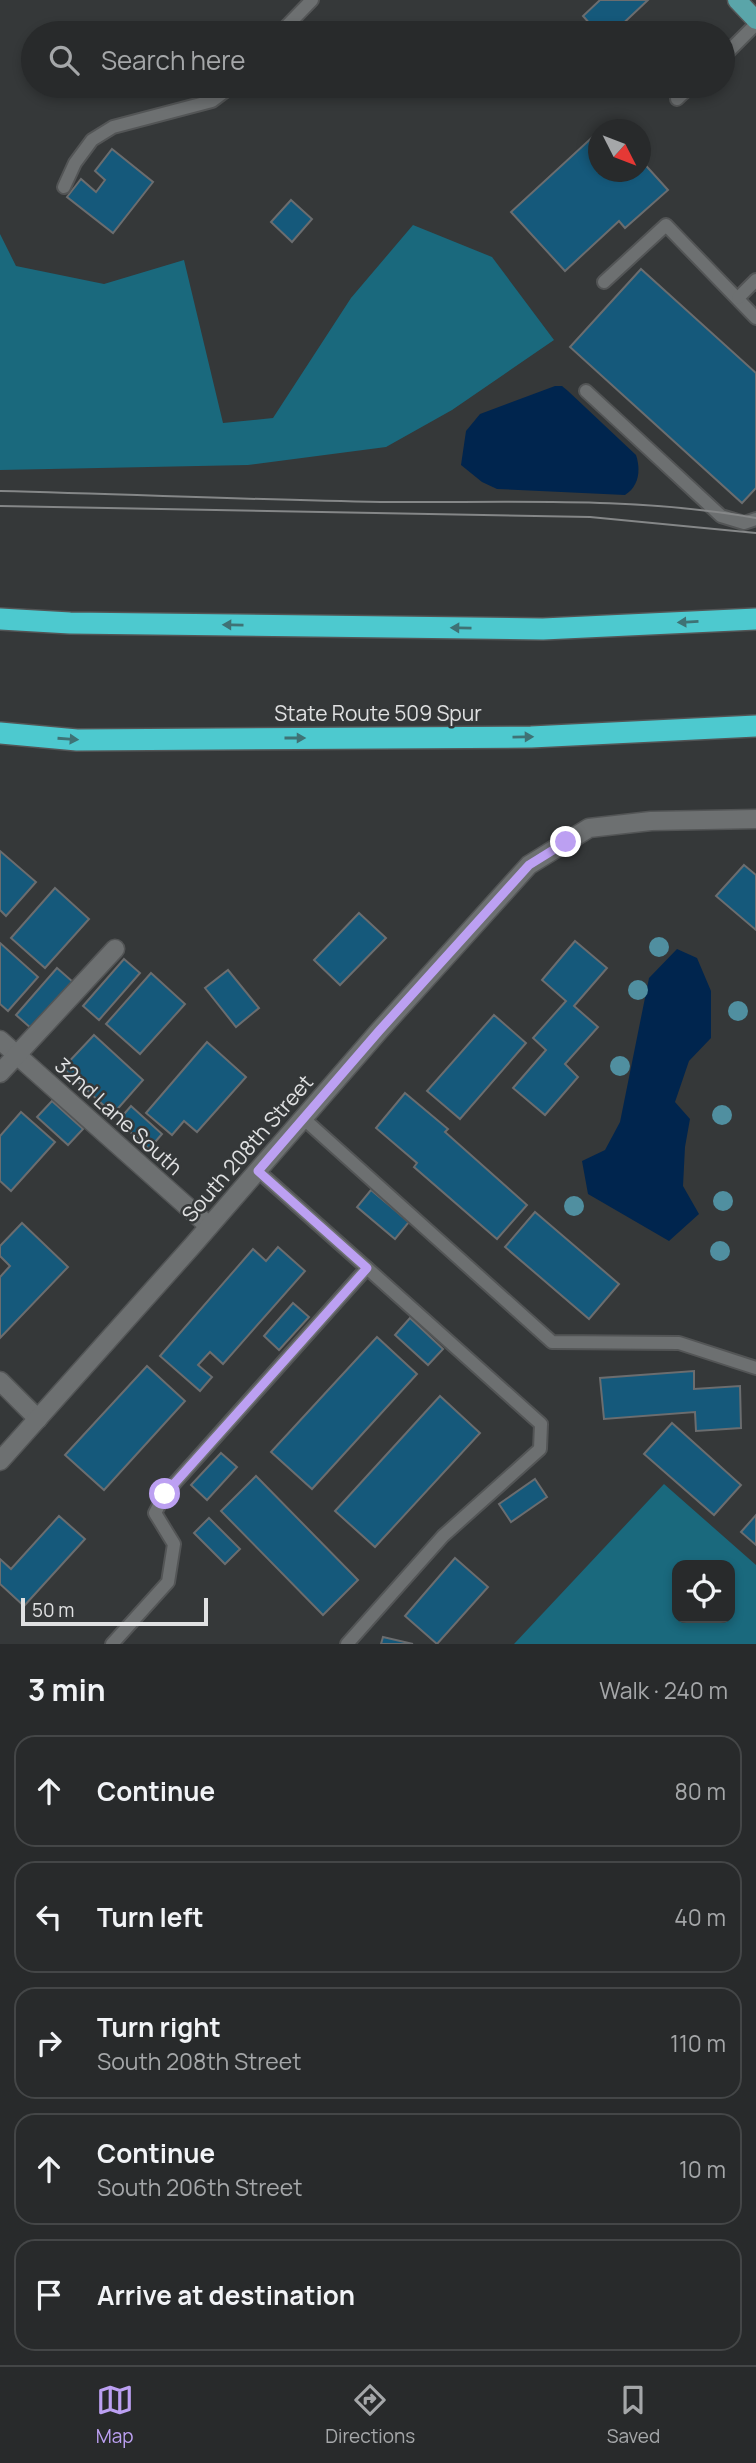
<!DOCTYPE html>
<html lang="en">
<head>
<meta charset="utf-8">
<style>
	body { margin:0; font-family:Manrope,sans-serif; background:#303233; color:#f1f3f6 }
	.controls { position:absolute; right:21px; bottom:21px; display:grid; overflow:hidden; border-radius:14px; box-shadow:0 4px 10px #0003 }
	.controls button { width:63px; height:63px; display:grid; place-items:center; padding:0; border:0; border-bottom:2px solid #444647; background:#282a2b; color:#f1f3f6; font:35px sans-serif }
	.compass { position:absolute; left:588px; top:119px; width:63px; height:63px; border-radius:50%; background:#282a2b; box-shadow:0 4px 10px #0003; rotate:132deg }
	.scale { position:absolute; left:21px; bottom:18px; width:187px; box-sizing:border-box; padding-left:7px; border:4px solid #e0e1e2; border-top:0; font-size:19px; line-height:24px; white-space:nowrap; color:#e0e1e2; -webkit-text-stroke:5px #353839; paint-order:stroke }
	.stop { position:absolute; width:21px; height:21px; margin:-16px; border:5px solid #bca0f2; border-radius:50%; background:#fff }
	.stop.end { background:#bca0f2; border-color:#fff; box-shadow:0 2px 7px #0008 }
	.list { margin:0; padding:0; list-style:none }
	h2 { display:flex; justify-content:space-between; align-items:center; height:91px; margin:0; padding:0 28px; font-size:30px }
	h2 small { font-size:23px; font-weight:400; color:#a5a7a9 }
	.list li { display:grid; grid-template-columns:46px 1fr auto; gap:21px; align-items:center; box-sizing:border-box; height:112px; margin:0 14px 14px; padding:0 14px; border:2px solid #444647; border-radius:21px }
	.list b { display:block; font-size:26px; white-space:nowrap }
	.list p { margin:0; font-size:23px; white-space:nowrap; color:#a5a7a9 }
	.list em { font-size:23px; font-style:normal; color:#a5a7a9 }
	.icon { flex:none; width:38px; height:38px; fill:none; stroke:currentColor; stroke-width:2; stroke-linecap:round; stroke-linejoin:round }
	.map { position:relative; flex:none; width:756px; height:1644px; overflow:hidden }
	.search { position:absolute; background:#282a2b; box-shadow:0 4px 10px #0003; left:21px; right:21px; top:21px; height:77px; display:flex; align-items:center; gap:18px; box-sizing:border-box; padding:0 24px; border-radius:38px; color:#a5a7a9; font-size:26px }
	.sheet { height:721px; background:#282a2b }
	nav { display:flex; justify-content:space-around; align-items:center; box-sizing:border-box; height:98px; border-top:2px solid #444647; background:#282a2b; font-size:19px; color:#a5a7a9 }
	nav a { display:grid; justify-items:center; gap:4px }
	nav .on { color:#bca0f2 }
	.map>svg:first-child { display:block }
</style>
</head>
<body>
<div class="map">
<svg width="756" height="1644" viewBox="0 0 756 1644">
	<rect width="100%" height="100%" fill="#353839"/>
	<g fill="#1a697d" fill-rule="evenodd">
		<polygon points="413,225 492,257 554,340 452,410 386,447 248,465 0,470 0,234 16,266 104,284 184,260 223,423 273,418 351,298"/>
		<path d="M664,1484l92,81v79h-242zM677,1565h53v53h-53z"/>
	</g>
	<g fill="#00254e">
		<path d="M555,386h7l6,5 68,64c5,15 3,31 -11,40l-128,-6 -15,-7 -21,-17 5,-34 14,-17z"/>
		<polygon points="677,949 697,958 711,991 711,1038 689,1061 675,1102 690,1119 685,1147 683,1186 699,1214 669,1241 588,1194 582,1161 605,1150 620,1122 649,978"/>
	</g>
	<g fill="#15597b" stroke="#6b6d6f" stroke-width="2">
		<polygon points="600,0 648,0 613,33 598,33 583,16"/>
		<polygon points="598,132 598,172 640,172 640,159 668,190 625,228 619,221 565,271 511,212"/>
		<polygon points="112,149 153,182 113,233 67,197 81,179 96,192 105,180 95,171"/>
		<polygon points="291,200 312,219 292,242 271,222"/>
		<polygon points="641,269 756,373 756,488 742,503 570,347"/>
		<polygon points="0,851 36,882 6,916 0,910"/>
		<polygon points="744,865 756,875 756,930 716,896"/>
		<polygon points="55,888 89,919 45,968 11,938"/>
		<polygon points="359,913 386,938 340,985 314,960"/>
		<polygon points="575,941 607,968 574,1006 598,1027 565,1064 578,1077 545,1115 513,1088 546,1050 533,1038 566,1001 542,980"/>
		<polygon points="0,943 38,977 8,1011 0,1004"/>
		<polygon points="124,959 140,973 99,1020 83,1006"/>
		<polygon points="57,968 73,982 32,1029 16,1015"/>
		<polygon points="228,970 259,1008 236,1027 205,988"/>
		<polygon points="151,973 185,1004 140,1054 106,1024"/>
		<polygon points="494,1015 526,1043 460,1119 427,1091"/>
		<polygon points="94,1035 143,1080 113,1114 63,1068"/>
		<polygon points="207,1042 246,1077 197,1132 184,1121 172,1135 146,1113"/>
		<polygon points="405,1093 448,1129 445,1132 527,1205 497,1239 414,1167 417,1163 376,1128"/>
		<polygon points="52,1101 83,1129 68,1145 37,1117"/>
		<polygon points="131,1106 162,1134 149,1149 118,1121"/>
		<polygon points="21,1112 55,1142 11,1191 0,1181 0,1136"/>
		<polygon points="371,1190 409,1222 395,1239 357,1207"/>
		<polygon points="535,1212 619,1284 589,1319 505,1247"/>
		<polygon points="22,1223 68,1267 0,1338 0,1277 10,1266 0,1256 0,1246"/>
		<polygon points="278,1247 305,1271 223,1364 210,1352 198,1365 212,1377 200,1391 160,1356 253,1249 266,1261"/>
		<polygon points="293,1303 309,1317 279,1350 264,1336"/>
		<polygon points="410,1318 443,1349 428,1365 395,1335"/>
		<polygon points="377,1337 417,1374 312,1489 271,1452"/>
		<polygon points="147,1366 185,1401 104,1490 65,1455"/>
		<polygon points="694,1371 694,1389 740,1386 741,1428 696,1431 695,1412 604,1419 600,1378"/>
		<polygon points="440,1396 480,1433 375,1547 335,1511"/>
		<polygon points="672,1423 741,1485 714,1515 644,1454"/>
		<polygon points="221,1453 237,1467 207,1500 191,1485"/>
		<polygon points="256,1476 358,1580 323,1615 221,1511"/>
		<polygon points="535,1479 547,1497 511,1522 499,1504"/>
		<polygon points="756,1515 756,1545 741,1532"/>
		<polygon points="59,1516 85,1539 24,1606 0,1584 0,1559 11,1569"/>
		<polygon points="209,1518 240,1549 225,1564 194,1533"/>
		<polygon points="455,1558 488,1587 437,1644 405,1616"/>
		<polygon points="383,1637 413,1644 381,1644"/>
	</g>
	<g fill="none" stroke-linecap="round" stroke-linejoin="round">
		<defs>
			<g id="lane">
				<polyline points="280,33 312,0"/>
				<polyline points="723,57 756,24"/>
				<polyline points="677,99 691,86"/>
				<polyline points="64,187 75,163 92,140 113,127 212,101 232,86"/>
				<polyline points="604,282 666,225 756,318"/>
				<polyline points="738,298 756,280"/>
				<polyline points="586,391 721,516 744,523 756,519"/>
				<polyline points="304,1119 552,1342 679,1343 756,1368"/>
				<polyline points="258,1171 367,1268"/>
				<polyline points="112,1644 168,1582 174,1544 155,1513 165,1494 367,1268 541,1424 540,1449 443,1536 347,1644"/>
			</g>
			<g id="street">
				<polyline points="0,1040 209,1226"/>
				<polyline points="0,1073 115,949"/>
				<polyline points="0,1381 38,1419"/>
				<polyline points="0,1461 193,1245 379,1031 529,865 589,828 651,821 756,819"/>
			</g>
			<polyline id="primary" points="737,0 756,20"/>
			<g id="highway">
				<polyline points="0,619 70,623 543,629 756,619"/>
				<polyline points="0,733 77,740 531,737 756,726"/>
			</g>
		</defs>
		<use href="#lane" stroke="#535556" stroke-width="16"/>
		<use href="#street" stroke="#535556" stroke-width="21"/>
		<use href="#primary" stroke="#535556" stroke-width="21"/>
		<use href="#highway" stroke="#535556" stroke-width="24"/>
		<use href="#lane" stroke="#6d7071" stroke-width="12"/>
		<use href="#street" stroke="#6d7071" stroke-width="18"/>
		<use href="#primary" stroke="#5aa5a9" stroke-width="18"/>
		<use href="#highway" stroke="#4dc9cf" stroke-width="21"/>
		<g stroke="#858788" stroke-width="2">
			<path d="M0,491c127,3 254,9 381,11 125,1 251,-6 375,16"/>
			<polyline points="0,506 590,517 756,533"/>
		</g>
	</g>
	<g fill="#508fa0">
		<circle cx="659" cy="947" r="10"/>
		<circle cx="638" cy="990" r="10"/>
		<circle cx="738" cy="1011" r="10"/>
		<circle cx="620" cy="1066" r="10"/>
		<circle cx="722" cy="1115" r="10"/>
		<circle cx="723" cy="1201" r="10"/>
		<circle cx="574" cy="1206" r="10"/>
		<circle cx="720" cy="1251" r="10"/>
	</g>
	<defs><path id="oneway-solid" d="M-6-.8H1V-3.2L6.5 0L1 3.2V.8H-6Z" transform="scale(1.75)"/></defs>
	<g fill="#3f7275">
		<use href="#oneway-solid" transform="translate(688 622) rotate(177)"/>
		<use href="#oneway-solid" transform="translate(233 625) rotate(-179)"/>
		<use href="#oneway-solid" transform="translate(461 628) rotate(-179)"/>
		<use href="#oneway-solid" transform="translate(523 737) rotate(-1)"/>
		<use href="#oneway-solid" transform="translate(295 738)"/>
		<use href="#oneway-solid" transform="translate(68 739) rotate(4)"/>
	</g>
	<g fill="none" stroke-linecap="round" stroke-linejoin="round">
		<polyline stroke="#bca0f2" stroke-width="9" points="165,1494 367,1268 258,1171 379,1031 529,865 566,842"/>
	</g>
	<g text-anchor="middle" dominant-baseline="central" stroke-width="5" stroke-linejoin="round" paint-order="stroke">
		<g font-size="21" fill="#e0e1e2" stroke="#353839">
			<text x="378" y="713">State Route 509 Spur</text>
			<text transform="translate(119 1116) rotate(42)">32nd Lane South</text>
			<text transform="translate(247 1148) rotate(-49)">South 208th Street</text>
		</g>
	</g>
</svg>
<div class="controls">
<button><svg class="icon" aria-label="locate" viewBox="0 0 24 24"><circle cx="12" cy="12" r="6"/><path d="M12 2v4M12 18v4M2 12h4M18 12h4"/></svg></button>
</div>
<svg class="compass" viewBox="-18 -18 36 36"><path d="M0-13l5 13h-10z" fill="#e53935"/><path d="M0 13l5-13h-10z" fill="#a5a7a9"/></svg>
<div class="scale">50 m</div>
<div class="stop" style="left:165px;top:1494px"></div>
<div class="stop end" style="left:566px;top:842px"></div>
<div class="search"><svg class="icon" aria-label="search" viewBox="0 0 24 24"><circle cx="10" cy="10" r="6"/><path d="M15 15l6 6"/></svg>Search here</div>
</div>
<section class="sheet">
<h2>3 min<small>Walk · 240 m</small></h2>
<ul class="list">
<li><svg class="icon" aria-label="ahead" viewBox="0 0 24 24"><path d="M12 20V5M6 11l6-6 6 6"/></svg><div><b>Continue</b></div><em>80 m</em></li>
<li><svg class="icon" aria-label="left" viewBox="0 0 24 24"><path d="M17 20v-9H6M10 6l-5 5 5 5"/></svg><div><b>Turn left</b></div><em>40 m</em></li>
<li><svg class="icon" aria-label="right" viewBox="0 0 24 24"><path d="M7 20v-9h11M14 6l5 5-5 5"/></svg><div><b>Turn right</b><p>South 208th Street</p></div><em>110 m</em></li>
<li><svg class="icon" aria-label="ahead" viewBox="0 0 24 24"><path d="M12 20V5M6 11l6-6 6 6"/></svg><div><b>Continue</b><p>South 206th Street</p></div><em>10 m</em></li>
<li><svg class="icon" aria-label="arrive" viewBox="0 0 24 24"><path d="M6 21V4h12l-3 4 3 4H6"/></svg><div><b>Arrive at destination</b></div></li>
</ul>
</section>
<nav>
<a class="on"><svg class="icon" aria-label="map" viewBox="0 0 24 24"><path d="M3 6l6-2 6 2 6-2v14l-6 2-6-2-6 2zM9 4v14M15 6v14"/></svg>Map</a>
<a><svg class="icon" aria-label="directions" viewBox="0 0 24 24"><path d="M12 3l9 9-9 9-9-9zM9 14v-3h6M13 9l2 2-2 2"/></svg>Directions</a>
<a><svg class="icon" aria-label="saved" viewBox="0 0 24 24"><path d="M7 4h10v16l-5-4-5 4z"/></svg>Saved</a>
</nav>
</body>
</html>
